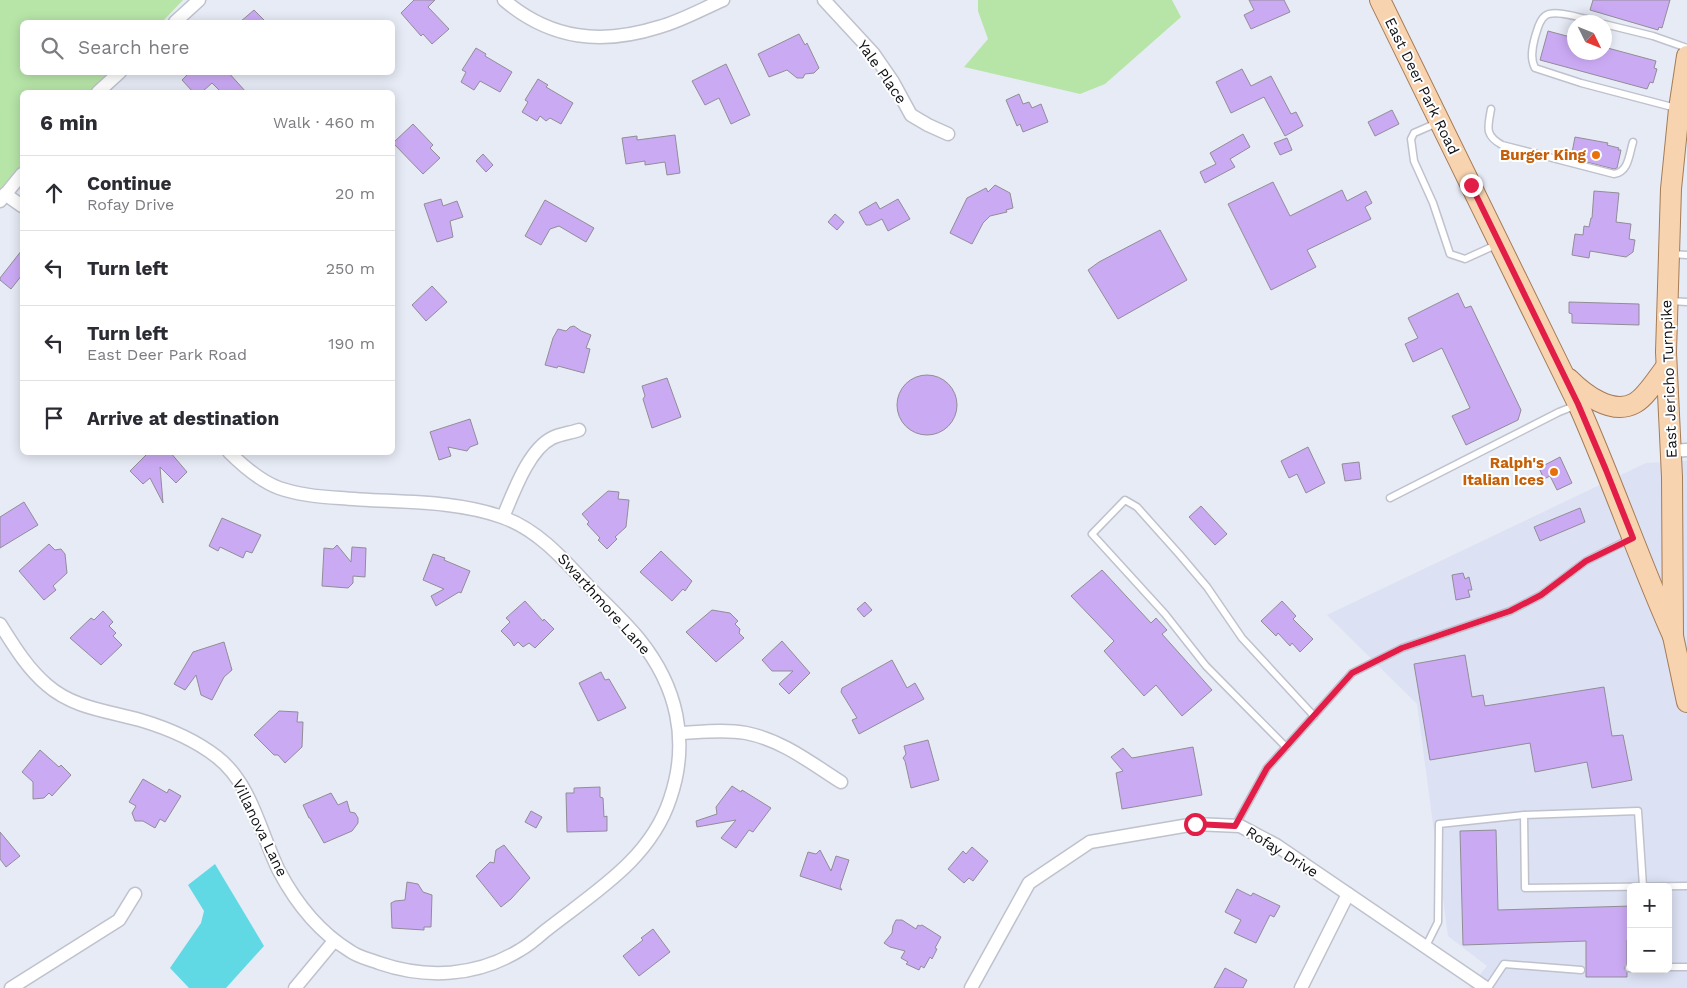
<!DOCTYPE html>
<html lang="en">
<head>
<meta charset="utf-8">
<style>
	body { margin:0; font-family:"Work Sans",sans-serif; background:#f2f2f3; color:#2b2b33 }
	.controls { position:absolute; right:15px; bottom:15px; display:grid; overflow:hidden; border-radius:8px; box-shadow:0 2px 12px #0003 }
	.controls button { width:45px; height:45px; display:grid; place-items:center; padding:0; border:0; border-bottom:1px solid #e1e1e2; background:#fff; color:#2b2b33; font:25px sans-serif }
	.compass { position:absolute; left:1567px; top:15px; width:45px; height:45px; border-radius:50%; background:#fff; box-shadow:0 2px 12px #0003; rotate:133deg }
	.stop { position:absolute; width:15px; height:15px; margin:-11px; border:4px solid #e11d48; border-radius:50%; background:#fff }
	.stop.end { background:#e11d48; border-color:#fff; box-shadow:0 1px 5px #0008 }
	.list { margin:0; padding:0; list-style:none }
	h2 { display:flex; justify-content:space-between; align-items:center; height:65px; margin:0; padding:0 20px; font-size:21px }
	h2 small { font-size:16px; font-weight:400; color:#7c7c81 }
	.list li { display:grid; grid-template-columns:32px 1fr auto; gap:15px; align-items:center; box-sizing:border-box; height:75px; padding:0 20px; border-top:1px solid #e1e1e2 }
	.list b { display:block; font-size:19px; white-space:nowrap }
	.list p { margin:0; font-size:16px; white-space:nowrap; color:#7c7c81 }
	.list em { font-size:16px; font-style:normal; color:#7c7c81 }
	.icon { flex:none; width:28px; height:28px; fill:none; stroke:currentColor; stroke-width:2; stroke-linecap:round; stroke-linejoin:round }
	.map { position:relative; flex:none; width:1687px; height:988px; overflow:hidden }
	.search { position:absolute; background:#fff; box-shadow:0 2px 12px #0003; left:20px; top:20px; width:375px; height:55px; display:flex; align-items:center; gap:12px; box-sizing:border-box; padding:0 18px; border-radius:8px; color:#7c7c81; font-size:19px }
	.panel { position:absolute; background:#fff; box-shadow:0 2px 12px #0003; left:20px; top:90px; width:375px; height:365px; border-radius:8px }
	.map>svg:first-child { display:block }
</style>
</head>
<body>
<div class="map">
<svg width="1687" height="988" viewBox="0 0 1687 988">
	<rect width="100%" height="100%" fill="#e7ebf6"/>
	<path fill="#dce1f3" fill-rule="evenodd" d="M1687,461v527h-218l18,-22 -39,-30 -31,-232 -90,-89 319,-152zM1631,887h37v82h-37z"/>
	<g fill="#b7e5a8">
		<polygon points="0,0 183,0 162,22 22,22 22,72 116,73 98,92 22,92 22,174 0,199"/>
		<polygon points="978,0 1172,0 1181,17 1105,84 1080,94 964,67 988,39 978,11"/>
	</g>
	<polygon fill="#61d9e5" points="215,864 264,946 226,988 189,988 170,968 201,923 204,911 188,885"/>
	<g fill="#cbaaf4" stroke="#918d97">
		<polygon points="414,0 435,0 428,7 449,29 432,44 423,34 421,36 401,13"/>
		<polygon points="1249,0 1284,0 1290,12 1251,29 1244,15 1254,10"/>
		<polygon points="1593,0 1670,0 1662,28 1659,27 1658,30 1590,10"/>
		<polygon points="254,10 266,22 240,22"/>
		<polygon points="1548,31 1574,38 1574,52 1604,52 1604,47 1656,61 1654,68 1657,69 1653,83 1650,82 1647,89 1540,60"/>
		<polygon points="799,34 805,45 807,43 819,68 814,73 805,74 803,78 797,78 787,70 769,77 758,54"/>
		<polygon points="476,48 486,54 485,56 512,72 500,92 480,81 474,90 461,82 466,72 462,70"/>
		<polygon points="726,64 750,115 731,124 719,98 705,105 692,81"/>
		<polygon points="1242,69 1251,86 1271,76 1291,114 1296,112 1303,126 1285,136 1264,97 1231,113 1216,82"/>
		<polygon points="190,72 228,72 246,92 221,92 212,83 202,92 193,92 182,80"/>
		<polygon points="538,79 548,85 546,87 573,103 561,124 550,118 546,121 540,116 537,121 522,112 528,102 525,100"/>
		<polygon points="1019,94 1023,104 1029,102 1032,108 1041,104 1048,122 1023,132 1020,124 1017,126 1006,100"/>
		<polygon points="1392,110 1399,124 1375,136 1368,122"/>
		<polygon points="413,124 433,145 430,148 440,158 423,174 393,143"/>
		<polygon points="1243,134 1250,147 1230,159 1235,167 1205,183 1200,172 1216,164 1210,153"/>
		<polygon points="675,135 680,173 667,175 665,162 645,165 645,161 626,164 622,138 637,136 637,140"/>
		<polygon points="1575,137 1608,143 1607,145 1619,148 1618,150 1621,150 1617,168 1614,169 1571,158"/>
		<polygon points="1287,138 1292,150 1280,155 1274,143"/>
		<polygon points="483,154 493,165 486,172 476,161"/>
		<polygon points="1273,182 1290,216 1342,190 1347,201 1366,191 1372,203 1365,207 1371,219 1307,250 1316,267 1271,290 1228,204"/>
		<polygon points="995,185 1010,193 1013,208 1006,210 1007,212 990,216 983,223 972,244 950,233 967,198 986,188 988,192"/>
		<polygon points="1594,191 1619,193 1616,222 1631,224 1629,239 1635,240 1633,252 1626,257 1590,251 1589,258 1572,255 1575,234 1583,235 1584,226 1589,227 1591,218 1592,218"/>
		<polygon points="441,199 443,206 457,201 463,217 450,221 453,237 437,242 424,204"/>
		<polygon points="898,199 910,219 888,231 882,219 870,225 866,225 859,212 876,202 880,209"/>
		<polygon points="545,200 594,228 586,242 559,226 550,229 541,245 525,236"/>
		<polygon points="835,214 844,222 837,230 828,222"/>
		<polygon points="1160,230 1187,280 1118,319 1088,270 1099,262"/>
		<polygon points="22,250 22,275 11,289 0,280 0,278"/>
		<polygon points="432,286 447,302 426,321 412,305"/>
		<polygon points="1458,293 1465,308 1471,306 1521,410 1518,420 1466,445 1452,416 1470,408 1442,348 1413,362 1405,344 1418,338 1408,318"/>
		<polygon points="1569,302 1639,304 1639,325 1572,323 1572,314 1569,313"/>
		<polygon points="574,326 581,331 591,335 586,348 590,349 584,373 558,366 557,368 545,365 553,338 558,329 566,331 570,327"/>
		<circle cx="927" cy="405" r="30"/>
		<polygon points="667,378 681,417 652,428 643,399 645,396 642,386"/>
		<polygon points="470,419 478,444 470,447 467,451 448,447 451,456 439,460 430,432"/>
		<polygon points="1308,447 1325,483 1306,493 1297,474 1289,478 1281,461"/>
		<polygon points="145,452 170,452 187,472 176,483 160,467 163,503 150,478 143,484 130,471 147,454"/>
		<polygon points="1560,457 1572,483 1557,490 1550,476 1544,479 1539,468"/>
		<polygon points="1359,462 1361,479 1345,481 1342,464"/>
		<polygon points="608,491 619,492 618,499 629,500 626,527 615,537 617,539 607,549 598,540 600,538 587,524 589,522 582,514"/>
		<polygon points="24,502 38,525 0,548 0,517"/>
		<polygon points="1201,506 1227,534 1215,545 1189,517"/>
		<polygon points="1580,508 1585,522 1540,541 1534,527"/>
		<polygon points="222,518 261,535 252,553 246,551 243,558 220,547 218,551 209,546"/>
		<polygon points="49,544 55,550 61,549 65,554 67,573 53,586 56,590 44,600 19,571"/>
		<polygon points="337,545 351,562 352,547 366,548 365,577 353,576 353,583 348,588 322,586 324,548 333,549"/>
		<polygon points="661,551 692,581 685,591 683,589 672,601 640,572"/>
		<polygon points="433,554 445,558 444,560 470,571 461,593 459,592 436,606 431,596 444,589 423,580"/>
		<polygon points="1102,570 1151,623 1156,618 1167,630 1162,634 1212,690 1182,716 1156,685 1144,696 1104,651 1114,641 1071,596"/>
		<polygon points="1463,573 1465,579 1469,577 1472,590 1468,590 1470,597 1456,600 1452,575"/>
		<polygon points="525,601 543,621 544,619 554,629 535,648 529,643 523,647 518,642 514,646 511,641 501,631 510,622 506,618"/>
		<polygon points="1282,601 1296,616 1293,619 1313,639 1300,652 1292,643 1290,646 1278,633 1276,636 1261,621"/>
		<polygon points="865,602 872,610 864,617 857,609"/>
		<polygon points="712,610 730,613 738,621 735,624 740,629 739,633 744,638 716,662 686,632"/>
		<polygon points="103,611 113,622 109,626 116,633 113,636 122,645 101,665 70,638 91,618 94,620"/>
		<polygon points="782,641 810,673 789,694 779,684 793,671 772,671 762,660"/>
		<polygon points="224,642 232,670 224,677 212,700 201,695 196,675 185,690 174,684 193,652"/>
		<polygon points="1465,655 1472,697 1483,695 1485,706 1604,687 1612,736 1623,735 1632,780 1592,788 1587,762 1535,772 1530,743 1430,760 1414,664"/>
		<polygon points="892,660 907,688 915,683 924,699 859,734 852,720 857,718 841,692 842,688"/>
		<polygon points="601,672 605,680 609,679 626,708 598,721 579,683"/>
		<polygon points="279,711 298,712 297,722 303,722 302,747 285,763 278,755 274,755 254,735"/>
		<polygon points="928,740 939,780 911,788 905,761 903,758 906,754 904,746"/>
		<polygon points="1193,747 1202,795 1122,809 1116,773 1123,771 1111,757 1123,748 1132,758"/>
		<polygon points="40,750 59,767 61,765 71,775 52,796 49,793 44,798 33,799 33,782 22,772"/>
		<polygon points="143,779 167,793 169,789 181,796 165,822 160,819 155,828 143,821 135,821 132,813 136,806 129,802"/>
		<polygon points="732,786 741,792 742,790 771,808 753,832 749,830 736,848 721,838 736,820 697,827 696,821 717,814 716,807"/>
		<polygon points="600,787 600,797 603,798 604,817 607,816 607,831 567,832 566,793 574,793 574,788"/>
		<polygon points="331,793 338,805 347,801 350,812 355,813 358,818 358,823 352,831 324,843 310,818 309,818 303,805"/>
		<polygon points="531,811 542,817 536,828 525,822"/>
		<polygon points="1496,830 1498,910 1631,906 1631,940 1627,940 1627,964 1624,968 1627,972 1627,977 1586,977 1586,941 1463,945 1460,831"/>
		<polygon points="0,832 20,856 6,867 0,859"/>
		<polygon points="504,845 530,878 511,899 501,907 476,876 490,862 494,863 496,850"/>
		<polygon points="972,847 988,861 973,881 969,878 964,883 948,869 963,851 966,854"/>
		<polygon points="820,850 831,871 836,856 849,860 840,887 842,890 800,876 808,852 816,854"/>
		<polygon points="407,882 418,884 423,892 432,895 431,927 424,927 424,930 392,928 391,903 395,901 405,900"/>
		<polygon points="1237,889 1251,896 1253,893 1280,906 1274,917 1270,915 1256,943 1234,933 1241,920 1225,912"/>
		<polygon points="896,920 902,920 916,929 918,925 920,926 922,925 941,937 935,948 937,949 932,959 930,957 924,968 921,966 919,970 906,964 908,962 901,958 905,951 890,947 884,943 892,933 893,926"/>
		<polygon points="653,929 670,952 639,976 623,956 643,940 641,938"/>
		<polygon points="1225,968 1247,980 1243,988 1214,988"/>
	</g>
	<g fill="none" stroke-linecap="round" stroke-linejoin="round">
		<defs>
			<g id="service">
				<path d="M1599,22c-12,-2 -45,-14 -54,-6 -6,4 -8,15 -10,21 -3,11 -5,22 0,31l46,15 95,25"/>
				<polyline points="1604,24 1653,36 1687,48"/>
				<path d="M1491,109c-3,18 -7,26 11,36l112,29c15,-2 15,-20 19,-32"/>
				<polyline points="1437,123 1414,133 1411,139 1414,161 1433,203 1450,254 1465,259 1498,244"/>
				<polyline points="1671,254 1687,255"/>
				<polyline points="1670,301 1687,302"/>
				<polyline points="1390,498 1559,412 1577,405"/>
				<polyline points="1286,747 1206,666 1165,614 1092,534 1125,500 1137,507 1179,554 1207,587 1242,638 1314,716"/>
				<polyline points="1235,826 1267,768 1352,673 1402,648 1510,611 1541,595 1586,561 1630,539"/>
				<polyline points="1643,886 1638,811 1524,815 1525,888 1687,886"/>
				<polyline points="1425,948 1438,922 1439,824 1524,815"/>
				<polyline points="1668,967 1687,967"/>
				<polyline points="1629,968 1631,968"/>
				<polyline points="1488,988 1504,964 1581,970"/>
			</g>
			<g id="minor">
				<path d="M504,0c47,40 98,45 155,27 22,-6 43,-18 64,-27"/>
				<polyline points="824,0 873,53 893,82 911,115 928,125 948,134"/>
				<polyline points="175,22 199,0"/>
				<polyline points="98,92 120,72"/>
				<polyline points="5,194 22,206"/>
				<polyline points="0,201 22,174"/>
				<polyline points="1671,451 1687,450"/>
				<path d="M503,517c10,-23 25,-67 49,-79 8,-4 18,-5 27,-8"/>
				<path d="M0,624c14,22 27,44 47,61 26,23 61,26 93,35 27,8 54,19 77,37 35,27 43,76 62,114 17,32 40,61 71,80 8,6 19,8 29,12 47,16 97,14 141,-13 9,-5 17,-12 25,-19 48,-38 105,-71 125,-132 20,-58 7,-113 -31,-160 -14,-17 -32,-34 -48,-50 -26,-28 -52,-59 -89,-72 -51,-18 -109,-14 -162,-19 -20,-1 -41,-3 -61,-10 -19,-7 -35,-21 -50,-36"/>
				<path d="M680,733c21,-1 45,-4 66,0 36,7 65,30 95,49"/>
				<polyline points="11,988 119,920 135,894"/>
				<polyline points="295,988 334,941"/>
				<polyline points="971,988 1029,883 1090,842 1195,824 1240,826 1276,845 1486,988"/>
				<polyline points="1301,988 1348,894"/>
			</g>
			<g id="primary">
				<path d="M1380,0l198,404c34,76 61,156 95,232"/>
				<polyline points="1687,56 1679,109 1671,189 1666,352 1672,477 1673,636 1687,702"/>
				<path d="M1569,379c15,15 43,37 66,24 11,-6 23,-26 31,-36"/>
			</g>
		</defs>
		<use href="#service" stroke="#bfc2cd" stroke-width="9"/>
		<use href="#minor" stroke="#bfc2cd" stroke-width="15"/>
		<use href="#primary" stroke="#a47c56" stroke-width="22"/>
		<use href="#service" stroke="#fff" stroke-width="6"/>
		<use href="#minor" stroke="#fff" stroke-width="12"/>
		<use href="#primary" stroke="#f8d3af" stroke-width="20"/>
	</g>
	<g fill="none" stroke-linecap="round" stroke-linejoin="round">
		<polyline stroke="#e11d48" stroke-width="6" points="1195,824 1235,826 1267,768 1352,673 1402,648 1510,611 1541,595 1586,561 1633,538 1606,470 1578,404 1471,185"/>
	</g>
	<g fill="#e8710a" stroke="#fff" stroke-width="2">
		<circle cx="1596" cy="155" r="5"/>
		<circle cx="1554" cy="472" r="5"/>
	</g>
	<g text-anchor="middle" dominant-baseline="central" stroke-width="4" stroke-linejoin="round" paint-order="stroke">
		<g font-size="15" fill="#101115" stroke="#fff">
			<text transform="translate(882 72) rotate(55)">Yale Place</text>
			<text transform="translate(1422 86) rotate(64)">East Deer Park Road</text>
			<text transform="translate(1669 379) rotate(-92)">East Jericho Turnpike</text>
			<text transform="translate(604 604) rotate(48)">Swarthmore Lane</text>
			<text transform="translate(260 828) rotate(64)">Villanova Lane</text>
			<text transform="translate(1282 852) rotate(32)">Rofay Drive</text>
		</g>
		<g font-size="15" font-weight="bold" fill="#c56008" stroke="#fff" text-anchor="end">
			<text x="1586" y="155">Burger King</text>
			<text x="1544" y="463">Ralph's<tspan x="1544" dy="17">Italian Ices</tspan></text>
		</g>
	</g>
</svg>
<div class="controls">
<button>+</button>
<button>−</button>
</div>
<svg class="compass" viewBox="-18 -18 36 36"><path d="M0-13l5 13h-10z" fill="#e53935"/><path d="M0 13l5-13h-10z" fill="#7c7c81"/></svg>
<div class="stop" style="left:1195px;top:824px"></div>
<div class="stop end" style="left:1471px;top:185px"></div>
<div class="search"><svg class="icon" aria-label="search" viewBox="0 0 24 24"><circle cx="10" cy="10" r="6"/><path d="M15 15l6 6"/></svg>Search here</div>
<section class="panel">
<h2>6 min<small>Walk · 460 m</small></h2>
<ul class="list">
<li><svg class="icon" aria-label="ahead" viewBox="0 0 24 24"><path d="M12 20V5M6 11l6-6 6 6"/></svg><div><b>Continue</b><p>Rofay Drive</p></div><em>20 m</em></li>
<li><svg class="icon" aria-label="left" viewBox="0 0 24 24"><path d="M17 20v-9H6M10 6l-5 5 5 5"/></svg><div><b>Turn left</b></div><em>250 m</em></li>
<li><svg class="icon" aria-label="left" viewBox="0 0 24 24"><path d="M17 20v-9H6M10 6l-5 5 5 5"/></svg><div><b>Turn left</b><p>East Deer Park Road</p></div><em>190 m</em></li>
<li><svg class="icon" aria-label="arrive" viewBox="0 0 24 24"><path d="M6 21V4h12l-3 4 3 4H6"/></svg><div><b>Arrive at destination</b></div></li>
</ul>
</section>
</div>
</body>
</html>
